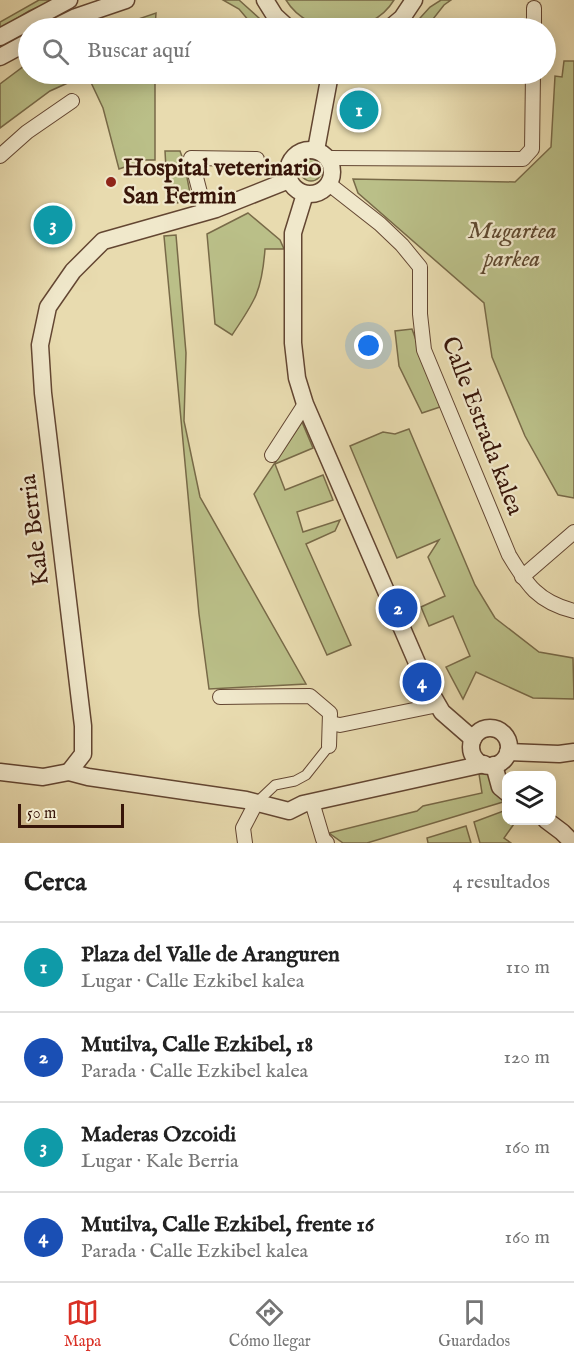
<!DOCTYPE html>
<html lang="es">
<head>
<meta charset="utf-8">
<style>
	body { margin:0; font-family:"IM FELL English",serif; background:#f6f6f6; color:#222 }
	.controls { position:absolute; right:18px; bottom:18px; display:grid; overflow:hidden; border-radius:12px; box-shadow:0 3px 15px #0003 }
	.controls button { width:54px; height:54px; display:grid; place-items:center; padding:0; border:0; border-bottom:2px solid #e0e0e0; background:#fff; color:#222; font:30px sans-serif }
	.scale { position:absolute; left:18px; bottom:15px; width:106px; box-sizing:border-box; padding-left:6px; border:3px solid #371509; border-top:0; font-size:16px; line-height:21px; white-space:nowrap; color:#371509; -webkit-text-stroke:4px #f0e8cb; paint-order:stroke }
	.you { position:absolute; left:369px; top:346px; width:21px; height:21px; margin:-15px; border:4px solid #fff; border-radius:50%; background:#1a73e8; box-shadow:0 0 0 9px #1a73e833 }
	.badge { display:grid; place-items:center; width:39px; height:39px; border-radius:50%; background:#d93025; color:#fff; font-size:20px; font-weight:700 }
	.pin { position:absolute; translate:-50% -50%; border:3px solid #fff; box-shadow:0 2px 6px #0006 }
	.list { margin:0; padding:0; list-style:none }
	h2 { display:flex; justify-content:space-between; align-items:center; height:78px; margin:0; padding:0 24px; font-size:26px }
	h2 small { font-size:20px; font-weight:400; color:#767676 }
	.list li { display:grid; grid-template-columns:39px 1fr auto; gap:18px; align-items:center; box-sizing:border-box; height:90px; padding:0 24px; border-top:2px solid #e0e0e0 }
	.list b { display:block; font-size:22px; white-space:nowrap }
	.list p { margin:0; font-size:20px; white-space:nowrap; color:#767676 }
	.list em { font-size:20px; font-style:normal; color:#767676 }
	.icon { flex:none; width:33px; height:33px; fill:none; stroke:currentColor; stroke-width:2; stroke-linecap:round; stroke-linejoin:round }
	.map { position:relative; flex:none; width:574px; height:843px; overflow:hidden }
	.search { position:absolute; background:#fff; box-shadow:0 3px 15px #0003; left:18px; right:18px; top:18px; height:66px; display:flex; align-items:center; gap:15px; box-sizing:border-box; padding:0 21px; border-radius:33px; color:#767676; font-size:22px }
	.sheet { height:438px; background:#fff }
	nav { display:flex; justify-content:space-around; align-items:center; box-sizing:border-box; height:84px; border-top:2px solid #e0e0e0; background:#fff; font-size:16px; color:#767676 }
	nav a { display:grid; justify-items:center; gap:3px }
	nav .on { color:#d93025 }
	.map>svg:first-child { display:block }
</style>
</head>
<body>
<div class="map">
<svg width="574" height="843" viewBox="0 0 574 843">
	<rect width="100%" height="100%" fill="#e8dbaf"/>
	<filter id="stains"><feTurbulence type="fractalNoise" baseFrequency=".00333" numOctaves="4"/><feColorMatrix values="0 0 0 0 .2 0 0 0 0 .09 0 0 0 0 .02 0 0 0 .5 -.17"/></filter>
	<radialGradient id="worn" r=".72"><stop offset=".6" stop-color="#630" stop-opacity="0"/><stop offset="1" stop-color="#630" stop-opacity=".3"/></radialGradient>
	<g fill="#babf88" stroke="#786a48" stroke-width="1.5">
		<polygon points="39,0 54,0 29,11 0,29 0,22"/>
		<polygon points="223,0 239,0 270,28 255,28 239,9"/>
		<path d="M286,0h108c-23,38 -85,38 -108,0z"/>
		<polygon points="441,0 451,0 444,5 426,28 411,28 430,7"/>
		<polygon points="156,13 155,28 112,28"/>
		<polygon points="564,61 574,61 574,498 558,495 525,436 492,357 484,303 358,193 353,179 515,182 551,147 555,76 562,77"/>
		<polygon points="28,63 28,74 80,74 81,77 50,91 0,128 0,84"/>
		<polygon points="87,74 155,74 155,160 145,160 119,169 103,108"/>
		<polygon points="165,151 180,151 184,162 191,198 177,203 166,169"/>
		<circle cx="311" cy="170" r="11"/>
		<path d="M248,213l32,27 4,9h-19c-3,42 -10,52 -33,86l-17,-11 -8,-90z"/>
		<polygon points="176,235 186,353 184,421 200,497 306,684 209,689 199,614 164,236"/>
		<polygon points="412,329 440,407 422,413 399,366 395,331"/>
		<polygon points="302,422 313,448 275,464 285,490 323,475 333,500 297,512 303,532 340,520 335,531 306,544 351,645 327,655 254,494"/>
		<polygon points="409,429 475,585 495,618 539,652 573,658 574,699 533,698 476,672 463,699 446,667 470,656 453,616 429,626 421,607 445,596 428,557 439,540 397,558 350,446 383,432 395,434"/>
		<polygon points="489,773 503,802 367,843 343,843 329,833 417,811 423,806 482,793 479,774"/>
		<polygon points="506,810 506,820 516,821 504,838 511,843 480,843 474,822"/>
		<polygon points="466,826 471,843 428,843 427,838"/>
	</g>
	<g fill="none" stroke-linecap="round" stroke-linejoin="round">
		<defs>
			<polyline id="pedestrian" points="256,803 275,785 295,781 306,775 329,746"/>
			<g id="minor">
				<polyline points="534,28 534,8"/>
				<polyline points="0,156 27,132 72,101"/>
				<polyline points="329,158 523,159 532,149 533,74"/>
				<path d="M329,184l51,40 22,21 18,22v47l4,36 85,205c18,30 29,47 65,56"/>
				<polyline points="205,212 191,158 257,159"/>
				<polyline points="272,455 305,404"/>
				<polyline points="522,577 574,532"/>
				<polyline points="220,697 310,696 330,713 329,746"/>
				<polyline points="330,723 340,725 438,705"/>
				<polyline points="312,802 323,839 327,843"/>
				<polyline points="245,843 243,828 256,803"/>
			</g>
			<g id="tertiary">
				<polyline points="265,0 275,16 288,28"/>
				<polyline points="54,28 76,17 126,0"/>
				<polyline points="390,28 402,18 414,0"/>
				<polyline points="0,37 69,0"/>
				<polyline points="0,57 28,42"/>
				<circle cx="310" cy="172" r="22"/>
				<polyline points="316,150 330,74"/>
				<polyline points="305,194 293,233 293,343 297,378 305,404 427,686 442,712 473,739"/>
				<circle cx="490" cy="747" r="19"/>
				<polyline points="508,752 559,754 574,752"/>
				<polyline points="494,765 500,787 506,792"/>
				<polyline points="0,772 43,777 69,772 88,777 246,800 289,811 303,804 484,764"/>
				<polyline points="69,772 83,754 83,726 43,393 40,345 48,307 73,271 103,241 216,209 289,180"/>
				<polyline points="546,820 562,832 573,843"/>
			</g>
		</defs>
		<use href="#pedestrian" stroke="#634632" stroke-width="11"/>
		<use href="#minor" stroke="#634632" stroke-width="16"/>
		<use href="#tertiary" stroke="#634632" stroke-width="19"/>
		<use href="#pedestrian" stroke="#f0e8cb" stroke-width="9"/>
		<use href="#minor" stroke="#f0e8cb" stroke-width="14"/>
		<use href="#tertiary" stroke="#f0e8cb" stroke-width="16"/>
	</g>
	<circle fill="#8f2418" stroke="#f0e8cb" stroke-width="2" cx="111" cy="182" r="6"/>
	<g text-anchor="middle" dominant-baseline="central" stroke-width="4.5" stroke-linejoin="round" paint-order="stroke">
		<g font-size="24" font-weight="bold" fill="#371509" stroke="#f0e8cb" text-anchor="start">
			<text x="123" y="168">Hospital veterinario<tspan x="123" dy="28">San Fermin</tspan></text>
		</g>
		<g font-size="24" font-style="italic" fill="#5e482f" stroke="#f0e8cb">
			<text x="512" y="231">Mugartea<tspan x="512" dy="28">parkea</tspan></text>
		</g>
		<g font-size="24" fill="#371509" stroke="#f0e8cb">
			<text transform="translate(482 426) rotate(69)">Calle Estrada kalea</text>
			<text transform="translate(35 530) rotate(-97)">Kale Berria</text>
		</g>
	</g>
	<rect width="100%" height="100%" filter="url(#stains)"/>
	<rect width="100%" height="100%" fill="url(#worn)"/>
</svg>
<div class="controls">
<button><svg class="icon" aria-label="layers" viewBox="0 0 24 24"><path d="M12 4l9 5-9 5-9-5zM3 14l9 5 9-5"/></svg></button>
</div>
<div class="scale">50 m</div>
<div class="you"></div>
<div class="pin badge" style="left:359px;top:110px;background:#0f9aa8">1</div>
<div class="pin badge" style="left:398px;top:608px;background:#1a4fb4">2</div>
<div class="pin badge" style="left:53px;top:225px;background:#0f9aa8">3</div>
<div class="pin badge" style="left:422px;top:682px;background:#1a4fb4">4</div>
<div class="search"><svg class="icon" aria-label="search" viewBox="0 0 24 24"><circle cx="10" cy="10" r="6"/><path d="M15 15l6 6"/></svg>Buscar aquí</div>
</div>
<section class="sheet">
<h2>Cerca<small>4 resultados</small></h2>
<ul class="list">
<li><span class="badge" style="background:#0f9aa8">1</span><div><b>Plaza del Valle de Aranguren</b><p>Lugar · Calle Ezkibel kalea</p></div><em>110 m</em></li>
<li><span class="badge" style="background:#1a4fb4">2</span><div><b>Mutilva, Calle Ezkibel, 18</b><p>Parada · Calle Ezkibel kalea</p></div><em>120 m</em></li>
<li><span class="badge" style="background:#0f9aa8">3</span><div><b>Maderas Ozcoidi</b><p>Lugar · Kale Berria</p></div><em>160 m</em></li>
<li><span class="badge" style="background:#1a4fb4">4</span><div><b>Mutilva, Calle Ezkibel, frente 16</b><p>Parada · Calle Ezkibel kalea</p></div><em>160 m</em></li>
</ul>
</section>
<nav>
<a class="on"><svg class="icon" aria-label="map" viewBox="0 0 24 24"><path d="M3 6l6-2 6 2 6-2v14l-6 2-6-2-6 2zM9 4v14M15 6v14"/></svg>Mapa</a>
<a><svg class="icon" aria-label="directions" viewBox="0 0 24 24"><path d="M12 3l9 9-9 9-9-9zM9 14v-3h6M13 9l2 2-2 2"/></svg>Cómo llegar</a>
<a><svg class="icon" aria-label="saved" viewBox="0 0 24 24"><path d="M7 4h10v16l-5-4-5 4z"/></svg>Guardados</a>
</nav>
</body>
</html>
